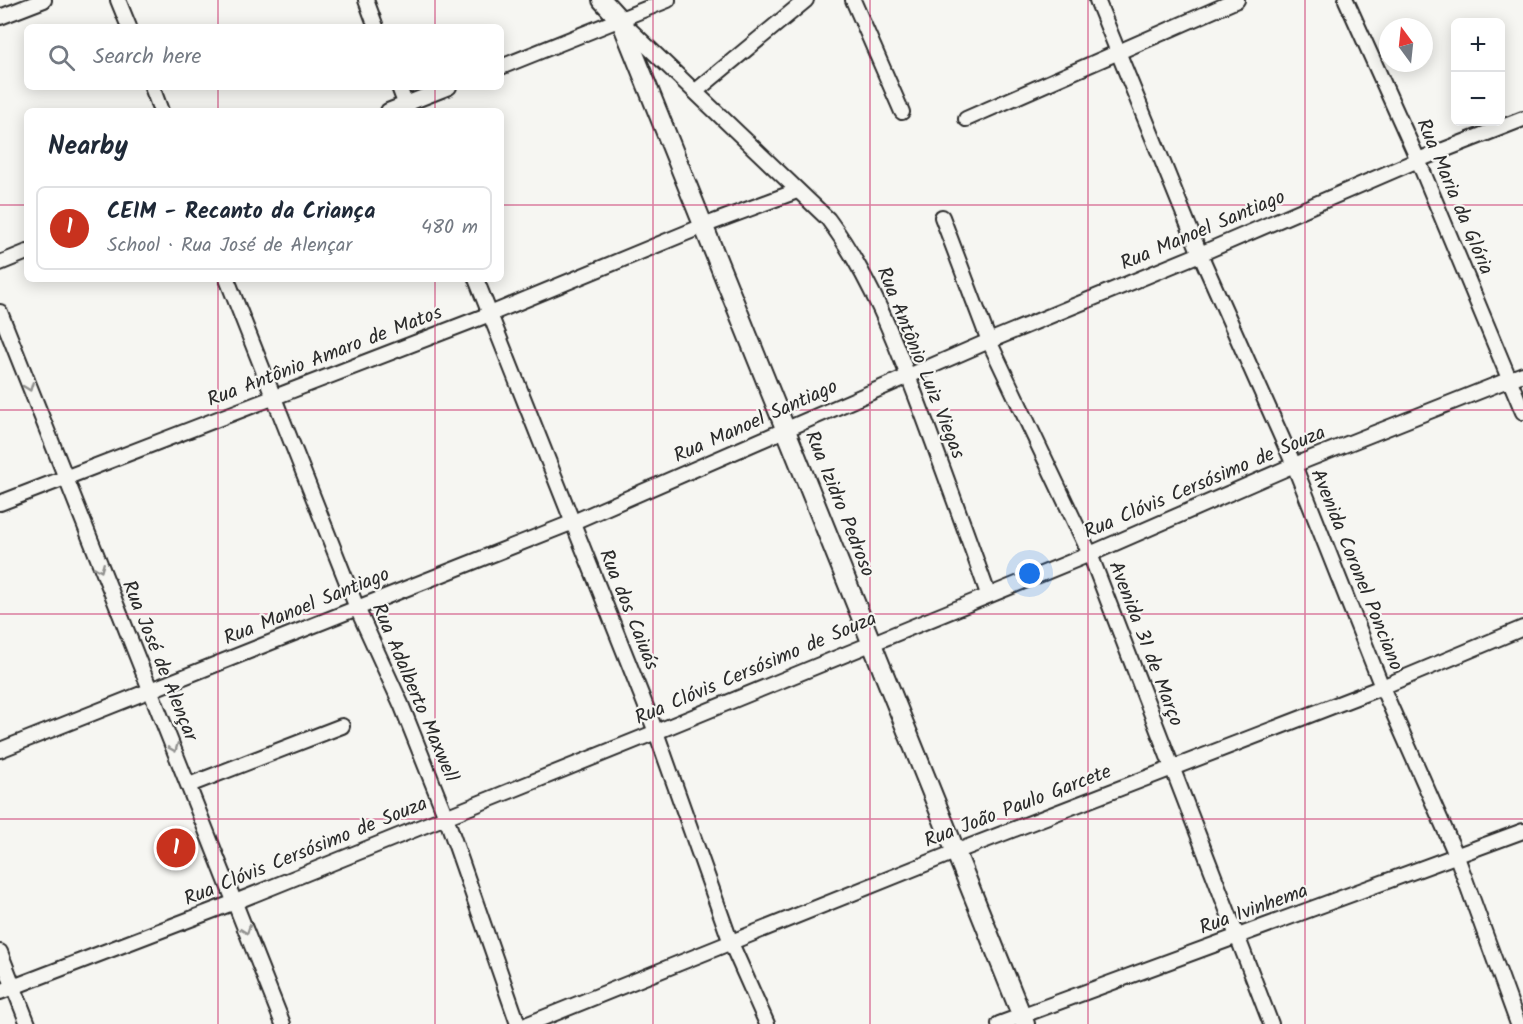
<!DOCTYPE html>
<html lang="en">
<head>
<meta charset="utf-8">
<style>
	body { margin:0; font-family:Kalam,sans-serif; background:#f2f2f3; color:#1f2937 }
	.controls { position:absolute; right:18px; top:18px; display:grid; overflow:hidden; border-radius:9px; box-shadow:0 3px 15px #0003 }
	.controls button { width:54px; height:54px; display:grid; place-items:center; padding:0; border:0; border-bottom:2px solid #e0e1e3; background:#fff; color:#1f2937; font:30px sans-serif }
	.compass { position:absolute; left:1379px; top:18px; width:54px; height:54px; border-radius:50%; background:#fff; box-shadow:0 3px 15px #0003; rotate:345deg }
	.you { position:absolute; left:1030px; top:574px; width:21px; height:21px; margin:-15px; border:4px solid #fff; border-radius:50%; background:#1a73e8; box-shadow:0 0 0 9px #1a73e833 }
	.badge { display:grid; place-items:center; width:39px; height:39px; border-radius:50%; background:#c8321e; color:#fff; font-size:20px; font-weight:700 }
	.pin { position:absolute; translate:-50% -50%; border:3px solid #fff; box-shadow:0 2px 6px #0006 }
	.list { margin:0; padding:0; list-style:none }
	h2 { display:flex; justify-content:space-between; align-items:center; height:78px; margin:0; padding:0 24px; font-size:26px }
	h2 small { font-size:20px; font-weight:400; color:#747a83 }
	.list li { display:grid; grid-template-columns:39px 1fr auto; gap:18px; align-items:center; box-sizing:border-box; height:84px; margin:0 12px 12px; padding:0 12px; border:2px solid #e0e1e3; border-radius:9px }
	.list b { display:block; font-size:22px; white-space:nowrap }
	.list p { margin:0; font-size:20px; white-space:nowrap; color:#747a83 }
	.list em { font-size:20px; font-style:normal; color:#747a83 }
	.icon { flex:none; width:33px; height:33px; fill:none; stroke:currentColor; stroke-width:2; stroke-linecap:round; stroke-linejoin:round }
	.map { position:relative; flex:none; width:1523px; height:1024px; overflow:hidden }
	.search { position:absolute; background:#fff; box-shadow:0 3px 15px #0003; left:24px; top:24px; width:480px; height:66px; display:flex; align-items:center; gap:15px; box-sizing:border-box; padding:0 21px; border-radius:9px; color:#747a83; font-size:22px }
	.panel { position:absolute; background:#fff; box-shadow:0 3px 15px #0003; left:24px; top:108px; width:480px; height:174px; border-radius:9px }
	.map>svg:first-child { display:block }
</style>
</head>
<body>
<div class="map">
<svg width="1523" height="1024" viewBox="0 0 1523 1024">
	<rect width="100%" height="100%" fill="#f6f6f2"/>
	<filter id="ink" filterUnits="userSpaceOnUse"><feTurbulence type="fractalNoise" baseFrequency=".0167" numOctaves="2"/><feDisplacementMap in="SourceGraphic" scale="12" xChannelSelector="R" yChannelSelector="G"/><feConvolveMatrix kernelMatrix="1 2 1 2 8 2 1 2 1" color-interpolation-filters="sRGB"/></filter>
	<g filter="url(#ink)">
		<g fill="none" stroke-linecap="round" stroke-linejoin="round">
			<defs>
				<g id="minor">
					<polyline points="118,0 129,27"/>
					<polyline points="366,0 376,27"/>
					<polyline points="853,0 902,112"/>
					<polyline points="1097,0 1200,254 1294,465 1382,687 1457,857 1518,1024"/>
					<polyline points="1346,0 1418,160 1523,412"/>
					<polyline points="0,17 44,0"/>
					<path d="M623,23l205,196c46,62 71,133 98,204 21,57 42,114 62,171"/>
					<polyline points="501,67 668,0"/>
					<polyline points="152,87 161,111"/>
					<polyline points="399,87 408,111"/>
					<polyline points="696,91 806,0"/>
					<polyline points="388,111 449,87"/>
					<polyline points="966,119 1237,0"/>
					<polyline points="942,217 989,341 1090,554 1271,1024"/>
					<polyline points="0,263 27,252"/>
					<polyline points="227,279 357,608 401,704 446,817 518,1024"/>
					<polyline points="476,279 656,732 731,943 767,1024"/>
					<polyline points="0,312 283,1024"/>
					<polyline points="0,503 490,314 703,226 797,191"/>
					<polyline points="0,750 571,523 989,341 1200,254 1418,160 1523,119"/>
					<polyline points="189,785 342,726"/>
					<polyline points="0,952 28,1024"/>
					<polyline points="0,992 235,902 656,732 1090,554 1294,465 1523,374"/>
					<polyline points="528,1024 955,852 1382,687 1523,628"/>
					<polyline points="999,1024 1523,831"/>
				</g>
				<polyline id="tertiary" points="602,0 621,21 1025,1024"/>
			</defs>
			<use href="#minor" stroke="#2b2b2b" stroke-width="18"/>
			<use href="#tertiary" stroke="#2b2b2b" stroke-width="22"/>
			<use href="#minor" stroke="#f6f6f2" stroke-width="14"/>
			<use href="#tertiary" stroke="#f6f6f2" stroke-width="18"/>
		</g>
		<defs><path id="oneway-chevron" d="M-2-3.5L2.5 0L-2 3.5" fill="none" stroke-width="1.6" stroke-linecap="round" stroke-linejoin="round" transform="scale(1.5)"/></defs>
		<g stroke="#90908e">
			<use href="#oneway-chevron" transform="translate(29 387) rotate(69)"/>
			<use href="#oneway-chevron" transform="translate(100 568) rotate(68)"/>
			<use href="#oneway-chevron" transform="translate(174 748) rotate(68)"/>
			<use href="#oneway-chevron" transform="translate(246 930) rotate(69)"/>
		</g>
	</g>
	<path fill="none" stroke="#c2185b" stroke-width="1.5" stroke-opacity="0.55" d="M218,0v27M435,0v27M653,0v1024M870,0v1024M1088,0v1024M1305,0v1024M218,87v24M435,87v24M0,205h27M501,205h1022M218,279v745M435,279v745M0,410h1523M0,614h1523M0,819h1523"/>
	<g text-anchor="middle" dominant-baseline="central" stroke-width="4.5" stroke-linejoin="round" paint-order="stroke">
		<g font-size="20" fill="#2b2b2b" stroke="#f6f6f2">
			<text transform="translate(1454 197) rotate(67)">Rua Maria da Glória</text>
			<text transform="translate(1203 231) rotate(-23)">Rua Manoel Santiago</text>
			<text transform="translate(325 357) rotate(-21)">Rua Antônio Amaro de Matos</text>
			<text transform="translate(920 363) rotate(68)">Rua Antônio Luiz Viegas</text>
			<text transform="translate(756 422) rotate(-24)">Rua Manoel Santiago</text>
			<text transform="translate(1205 483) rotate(-23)">Rua Clóvis Cersósimo de Souza</text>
			<text transform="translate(839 504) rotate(68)">Rua Izidro Pedroso</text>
			<text transform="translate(1356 570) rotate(68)">Avenida Coronel Ponciano</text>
			<text transform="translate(307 607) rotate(-22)">Rua Manoel Santiago</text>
			<text transform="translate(628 610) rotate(68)">Rua dos Caiuás</text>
			<text transform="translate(1145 644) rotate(69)">Avenida 31 de Março</text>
			<text transform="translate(159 661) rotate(68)">Rua José de Alençar</text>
			<text transform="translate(756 669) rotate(-23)">Rua Clóvis Cersósimo de Souza</text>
			<text transform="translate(414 693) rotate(67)">Rua Adalberto Maxwell</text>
			<text transform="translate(1018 807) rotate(-21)">Rua João Paulo Garcete</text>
			<text transform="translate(306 852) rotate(-22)">Rua Clóvis Cersósimo de Souza</text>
			<text transform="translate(1254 910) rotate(-20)">Rua Ivinhema</text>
		</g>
	</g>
</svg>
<div class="controls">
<button>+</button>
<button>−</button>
</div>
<svg class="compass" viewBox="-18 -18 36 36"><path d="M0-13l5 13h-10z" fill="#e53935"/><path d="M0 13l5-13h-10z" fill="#747a83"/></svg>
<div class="you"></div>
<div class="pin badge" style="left:176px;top:848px">1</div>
<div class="search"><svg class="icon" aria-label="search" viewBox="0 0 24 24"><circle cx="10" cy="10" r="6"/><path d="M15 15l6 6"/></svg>Search here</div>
<section class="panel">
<h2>Nearby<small></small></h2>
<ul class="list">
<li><span class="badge">1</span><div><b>CEIM - Recanto da Criança</b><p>School · Rua José de Alençar</p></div><em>480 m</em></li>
</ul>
</section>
</div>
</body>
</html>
